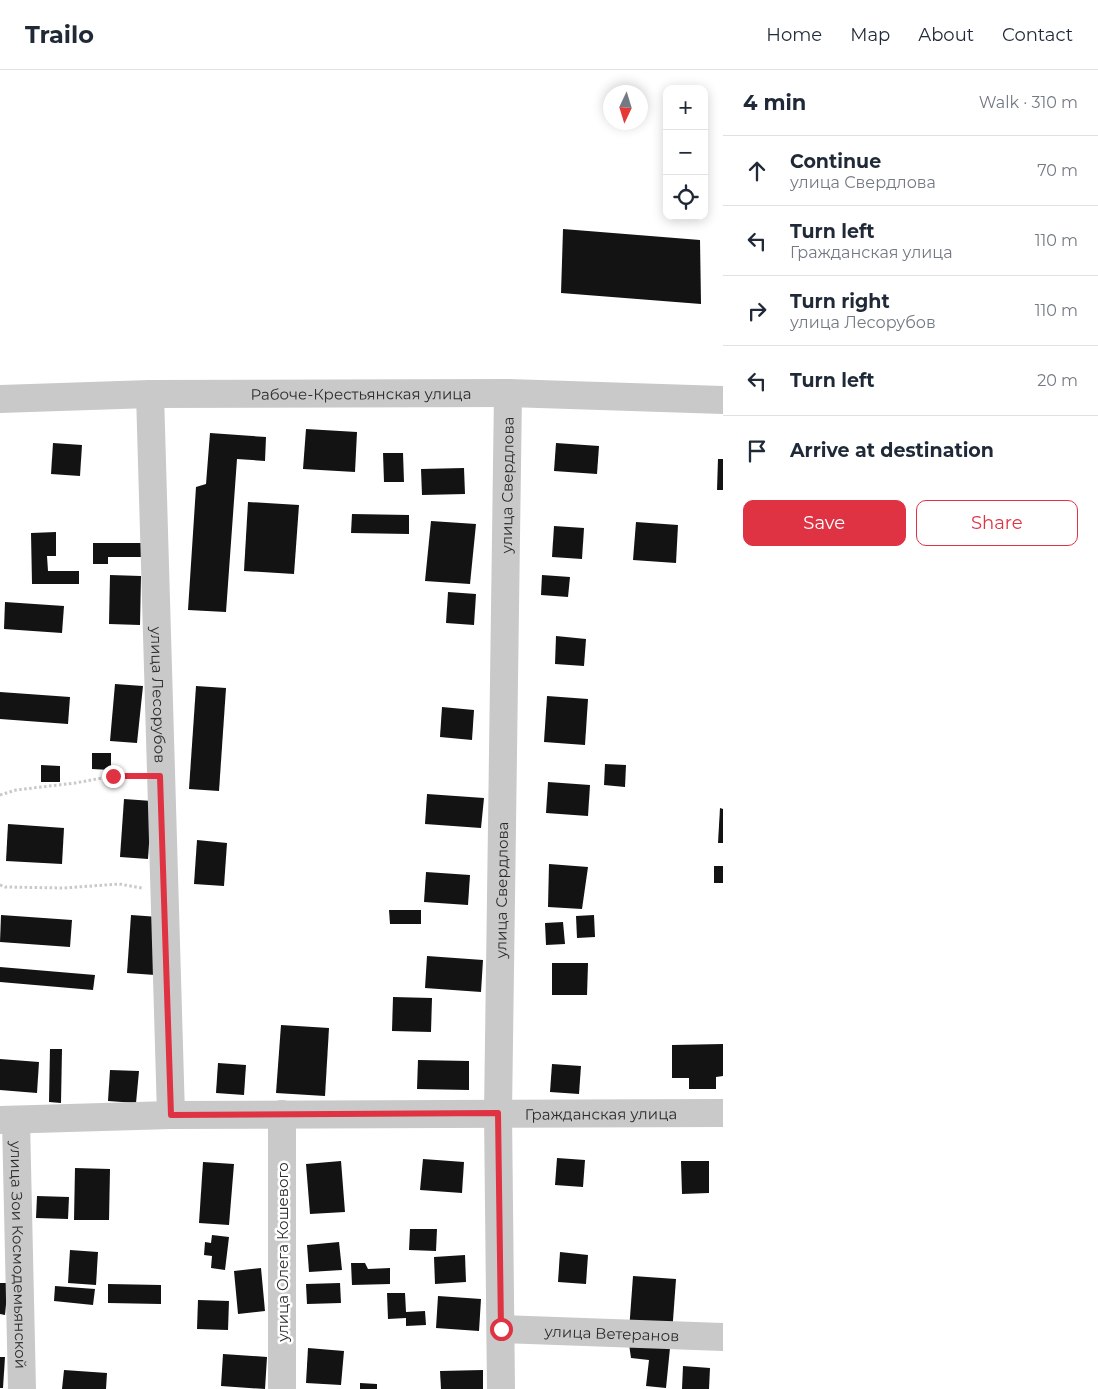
<!DOCTYPE html>
<html lang="en">
<head>
<meta charset="utf-8">
<style>
	body { margin:0; font-family:Montserrat,sans-serif; background:#f6f6f7; color:#1f2937 }
	.controls { position:absolute; right:15px; top:15px; display:grid; overflow:hidden; border-radius:10px; box-shadow:0 2px 12px #0003 }
	.controls button { width:45px; height:45px; display:grid; place-items:center; padding:0; border:0; border-bottom:1px solid #e0e1e3; background:#fff; color:#1f2937; font:25px sans-serif }
	.compass { position:absolute; left:603px; top:15px; width:45px; height:45px; border-radius:50%; background:#fff; box-shadow:0 2px 12px #0003; rotate:184deg }
	.stop { position:absolute; width:15px; height:15px; margin:-11px; border:4px solid #df3243; border-radius:50%; background:#fff }
	.stop.end { background:#df3243; border-color:#fff; box-shadow:0 1px 5px #0008 }
	.list { margin:0; padding:0; list-style:none }
	h2 { display:flex; justify-content:space-between; align-items:center; height:65px; margin:0; padding:0 20px; font-size:21px }
	h2 small { font-size:16px; font-weight:400; color:#747a83 }
	.list li { display:grid; grid-template-columns:32px 1fr auto; gap:15px; align-items:center; box-sizing:border-box; height:70px; padding:0 20px; border-top:1px solid #e0e1e3 }
	.list b { display:block; font-size:19px; white-space:nowrap }
	.list p { margin:0; font-size:16px; white-space:nowrap; color:#747a83 }
	.list em { font-size:16px; font-style:normal; color:#747a83 }
	.actions { display:flex; gap:10px; padding:15px 20px }
	.actions a { flex:1; padding:11px 0; border:1px solid #df3243; border-radius:10px; text-align:center; font-size:18px; color:#df3243 }
	.actions .main { background:#df3243; color:#fff }
	.icon { flex:none; width:28px; height:28px; fill:none; stroke:currentColor; stroke-width:2; stroke-linecap:round; stroke-linejoin:round }
	.map { position:relative; flex:none; width:723px; height:1319px; overflow:hidden }
	header { display:flex; align-items:center; gap:30px; box-sizing:border-box; height:70px; padding:0 25px; background:#fff; border-bottom:1px solid #e0e1e3 }
	header strong { font-size:24px }
	nav { display:flex; gap:28px; margin-inline-start:auto; font-size:18px }
	main { display:flex }
	aside { flex:1; background:#fff }
	.map>svg:first-child { display:block }
</style>
</head>
<body>
<header>
<strong>Trailo</strong>
<nav><a>Home</a><a>Map</a><a>About</a><a>Contact</a></nav>
</header>
<main>
<div class="map">
<svg width="723" height="1319" viewBox="0 0 723 1319">
	<rect width="100%" height="100%" fill="#fff"/>
	<g fill="#131313">
		<polygon points="563,159 700,170 701,234 561,223"/>
		<polygon points="306,359 357,362 355,402 303,399"/>
		<polygon points="210,363 266,367 265,391 237,389 226,542 188,540 196,417 206,414"/>
		<polygon points="53,373 82,375 80,406 51,404"/>
		<polygon points="556,373 599,376 597,404 554,401"/>
		<polygon points="383,383 403,383 404,412 384,412"/>
		<polygon points="718,389 723,389 723,420 717,420"/>
		<polygon points="464,398 465,424 422,425 421,399"/>
		<polygon points="248,432 299,435 294,504 244,501"/>
		<polygon points="352,444 409,445 409,464 351,463"/>
		<polygon points="431,451 476,454 470,514 425,511"/>
		<polygon points="636,452 678,455 676,493 633,490"/>
		<polygon points="554,456 584,458 582,489 552,487"/>
		<polygon points="56,462 56,486 47,486 48,501 79,501 79,514 32,514 31,463"/>
		<polygon points="93,473 142,473 142,487 108,487 108,494 93,494"/>
		<polygon points="110,505 141,506 140,555 109,554"/>
		<polygon points="542,505 570,507 568,527 541,525"/>
		<polygon points="448,522 476,524 474,555 446,553"/>
		<polygon points="5,532 64,536 62,563 4,559"/>
		<polygon points="556,566 586,569 584,596 555,594"/>
		<polygon points="115,614 143,616 137,673 110,671"/>
		<polygon points="196,616 226,618 219,721 189,719"/>
		<polygon points="0,622 70,627 68,654 0,649"/>
		<polygon points="547,626 588,629 585,675 544,672"/>
		<polygon points="442,637 474,640 472,670 440,667"/>
		<polygon points="92,683 111,683 111,700 92,699"/>
		<polygon points="605,694 626,695 625,717 604,715"/>
		<polygon points="41,695 60,696 60,712 41,712"/>
		<polygon points="548,712 590,715 588,746 546,743"/>
		<polygon points="427,724 484,728 481,758 425,754"/>
		<polygon points="124,729 152,731 148,789 120,787"/>
		<polygon points="720,738 723,739 723,773 718,773"/>
		<polygon points="8,754 64,758 62,794 6,791"/>
		<polygon points="197,770 227,773 224,816 194,814"/>
		<polygon points="549,794 588,797 582,839 548,837"/>
		<rect x="714" y="796" width="9" height="17"/>
		<polygon points="426,802 470,805 468,835 424,832"/>
		<polygon points="389,840 421,840 421,854 390,854"/>
		<polygon points="1,845 72,850 70,877 0,872"/>
		<polygon points="131,845 159,847 155,905 127,903"/>
		<polygon points="594,845 595,867 577,868 576,846"/>
		<polygon points="563,852 565,874 546,875 545,853"/>
		<polygon points="427,886 483,890 481,922 425,918"/>
		<polygon points="552,893 588,893 587,925 552,925"/>
		<polygon points="0,897 95,905 93,920 0,912"/>
		<polygon points="393,927 432,928 431,962 392,961"/>
		<polygon points="281,955 329,958 325,1026 276,1023"/>
		<polygon points="723,974 723,1006 716,1007 716,1019 689,1019 689,1008 672,1008 672,975"/>
		<polygon points="50,979 62,979 61,1033 49,1032"/>
		<polygon points="0,989 39,992 37,1023 0,1020"/>
		<polygon points="418,990 469,991 469,1020 417,1019"/>
		<polygon points="218,993 246,995 244,1025 216,1023"/>
		<polygon points="552,994 581,996 579,1024 550,1022"/>
		<polygon points="110,1000 139,1001 136,1033 108,1031"/>
		<polygon points="557,1088 585,1090 583,1117 555,1115"/>
		<polygon points="423,1089 464,1092 462,1123 420,1120"/>
		<polygon points="341,1091 345,1142 310,1144 306,1094"/>
		<polygon points="681,1091 709,1091 709,1123 682,1124"/>
		<polygon points="203,1092 234,1094 229,1155 199,1153"/>
		<polygon points="75,1098 110,1099 109,1150 74,1150"/>
		<polygon points="37,1126 69,1127 68,1149 36,1148"/>
		<polygon points="410,1159 437,1159 436,1181 409,1180"/>
		<polygon points="212,1165 229,1167 225,1200 211,1198 212,1186 204,1185 205,1172 211,1173"/>
		<polygon points="339,1172 342,1200 309,1202 307,1175"/>
		<polygon points="70,1180 98,1182 96,1215 68,1213"/>
		<polygon points="560,1182 588,1185 586,1214 558,1212"/>
		<polygon points="465,1185 466,1212 435,1214 434,1187"/>
		<polygon points="351,1193 365,1193 368,1199 390,1198 390,1214 352,1215"/>
		<polygon points="261,1198 265,1241 238,1244 234,1201"/>
		<polygon points="633,1206 676,1209 672,1264 629,1261"/>
		<polygon points="0,1213 8,1213 5,1245 0,1244"/>
		<polygon points="340,1213 341,1233 307,1234 306,1214"/>
		<polygon points="108,1214 161,1215 161,1234 108,1233"/>
		<polygon points="55,1216 95,1219 93,1235 54,1231"/>
		<polygon points="387,1223 405,1223 406,1242 425,1241 426,1255 406,1256 406,1248 388,1249"/>
		<polygon points="438,1226 481,1229 479,1261 436,1258"/>
		<polygon points="198,1230 229,1231 228,1260 197,1259"/>
		<polygon points="629,1274 670,1278 666,1318 646,1316 649,1290 631,1288"/>
		<polygon points="308,1278 344,1281 341,1315 306,1313"/>
		<polygon points="223,1284 267,1287 265,1319 221,1316"/>
		<polygon points="0,1287 5,1287 3,1318 0,1318"/>
		<polygon points="683,1296 710,1298 709,1319 682,1319"/>
		<polygon points="64,1300 107,1303 106,1319 62,1319"/>
		<polygon points="483,1300 483,1319 441,1319 440,1301"/>
		<polygon points="360,1313 377,1314 377,1319 360,1319"/>
	</g>
	<g fill="none" stroke-linecap="round" stroke-linejoin="round">
		<g stroke="#c9c9c9" stroke-width="3" stroke-dasharray="2.5 2.5" stroke-linecap="butt">
			<polyline points="0,725 16,720 75,713 113,706 138,706"/>
			<polyline points="0,815 5,817 64,818 119,814 142,818"/>
		</g>
		<g stroke="#c9c9c9" stroke-width="28">
			<path id="s1" d="M150,324l21,721"/>
			<path id="s2" d="M0,329l150,-5 358,-1 215,7"/>
			<path id="s3" d="M0,1050l171,-5 552,-2"/>
			<path id="s4" d="M16,1050l6,269"/>
			<path id="s5" d="M501,1259l222,8"/>
			<polyline points="282,1319 282,1044"/>
			<path id="s6" d="M501,1319l-3,-276 10,-720"/>
		</g>
	</g>
	<g fill="none" stroke-linecap="round" stroke-linejoin="round">
		<polyline stroke="#df3243" stroke-width="6" points="113,706 160,706 171,1045 498,1043 501,1259"/>
	</g>
	<g text-anchor="middle" dominant-baseline="central" stroke-width="5" stroke-linejoin="round" paint-order="stroke">
		<g font-size="15" fill="#2c2c2c" stroke="#fff">
			<text stroke="none"><textPath href="#s2" startOffset="361">Рабоче-Крестьянская улица</textPath></text>
			<text stroke="none"><textPath href="#s6" startOffset="904">улица Свердлова</textPath></text>
			<text stroke="none"><textPath href="#s1" startOffset="301">улица Лесорубов</textPath></text>
			<text stroke="none"><textPath href="#s6" startOffset="499">улица Свердлова</textPath></text>
			<text stroke="none"><textPath href="#s3" startOffset="601">Гражданская улица</textPath></text>
			<text transform="translate(282 1182) rotate(-90)">улица Олега Кошевого</text>
			<text stroke="none"><textPath href="#s4" startOffset="135">улица Зои Космодемьянской</textPath></text>
			<text stroke="none"><textPath href="#s5" startOffset="111">улица Ветеранов</textPath></text>
		</g>
	</g>
</svg>
<div class="controls">
<button>+</button>
<button>−</button>
<button><svg class="icon" aria-label="locate" viewBox="0 0 24 24"><circle cx="12" cy="12" r="6"/><path d="M12 2v4M12 18v4M2 12h4M18 12h4"/></svg></button>
</div>
<svg class="compass" viewBox="-18 -18 36 36"><path d="M0-13l5 13h-10z" fill="#e53935"/><path d="M0 13l5-13h-10z" fill="#747a83"/></svg>
<div class="stop" style="left:501px;top:1259px"></div>
<div class="stop end" style="left:113px;top:706px"></div>
</div>
<aside>
<h2>4 min<small>Walk · 310 m</small></h2>
<ul class="list">
<li><svg class="icon" aria-label="ahead" viewBox="0 0 24 24"><path d="M12 20V5M6 11l6-6 6 6"/></svg><div><b>Continue</b><p>улица Свердлова</p></div><em>70 m</em></li>
<li><svg class="icon" aria-label="left" viewBox="0 0 24 24"><path d="M17 20v-9H6M10 6l-5 5 5 5"/></svg><div><b>Turn left</b><p>Гражданская улица</p></div><em>110 m</em></li>
<li><svg class="icon" aria-label="right" viewBox="0 0 24 24"><path d="M7 20v-9h11M14 6l5 5-5 5"/></svg><div><b>Turn right</b><p>улица Лесорубов</p></div><em>110 m</em></li>
<li><svg class="icon" aria-label="left" viewBox="0 0 24 24"><path d="M17 20v-9H6M10 6l-5 5 5 5"/></svg><div><b>Turn left</b></div><em>20 m</em></li>
<li><svg class="icon" aria-label="arrive" viewBox="0 0 24 24"><path d="M6 21V4h12l-3 4 3 4H6"/></svg><div><b>Arrive at destination</b></div></li>
</ul>
<div class="actions"><a class="main">Save</a><a>Share</a></div>
</aside>
</main>
</body>
</html>
